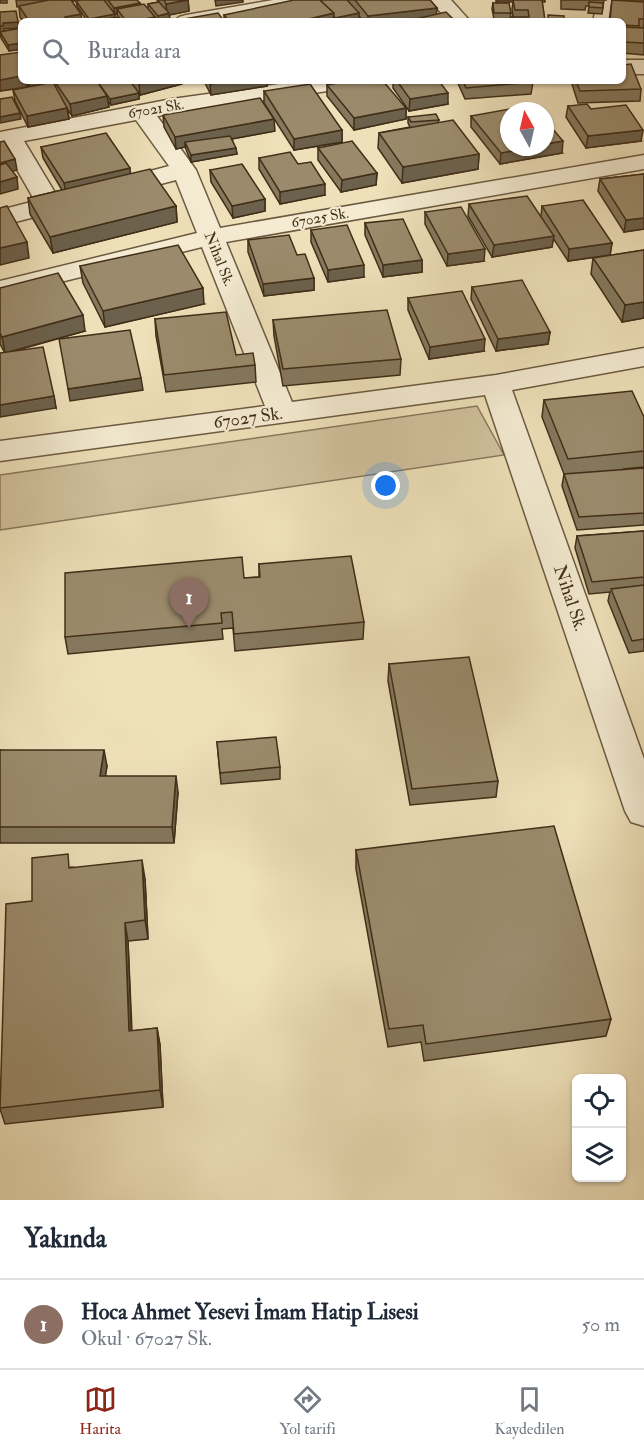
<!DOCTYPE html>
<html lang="tr">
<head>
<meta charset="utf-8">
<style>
	body { margin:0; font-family:"IM FELL Double Pica",serif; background:#f2f2f3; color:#1f2937 }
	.controls { position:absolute; right:18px; bottom:18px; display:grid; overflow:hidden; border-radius:9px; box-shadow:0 2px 4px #0004 }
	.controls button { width:54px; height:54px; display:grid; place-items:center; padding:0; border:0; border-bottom:2px solid #e0e1e3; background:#fff; color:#1f2937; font:30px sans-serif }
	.compass { position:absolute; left:500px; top:102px; width:54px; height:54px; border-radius:50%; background:#fff; box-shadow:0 2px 4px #0004; rotate:352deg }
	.you { position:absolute; left:386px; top:486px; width:21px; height:21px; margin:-15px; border:4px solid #fff; border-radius:50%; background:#1a73e8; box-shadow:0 0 0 9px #1a73e833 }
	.badge { display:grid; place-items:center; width:39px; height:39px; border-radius:50%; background:#8f2418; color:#fff; font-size:20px; font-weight:700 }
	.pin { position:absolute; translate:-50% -50px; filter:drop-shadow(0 2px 3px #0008) }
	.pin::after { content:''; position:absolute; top:32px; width:21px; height:18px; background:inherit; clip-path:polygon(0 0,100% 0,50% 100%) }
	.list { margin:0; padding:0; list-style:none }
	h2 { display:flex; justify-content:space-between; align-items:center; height:78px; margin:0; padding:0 24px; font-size:26px }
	h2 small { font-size:20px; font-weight:400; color:#747a83 }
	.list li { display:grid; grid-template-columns:39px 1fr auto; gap:18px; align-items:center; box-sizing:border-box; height:90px; padding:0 24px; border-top:2px solid #e0e1e3 }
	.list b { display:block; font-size:22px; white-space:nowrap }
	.list p { margin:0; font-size:20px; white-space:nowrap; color:#747a83 }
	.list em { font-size:20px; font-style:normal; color:#747a83 }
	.icon { flex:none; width:33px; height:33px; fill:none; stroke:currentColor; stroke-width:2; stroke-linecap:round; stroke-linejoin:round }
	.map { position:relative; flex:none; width:644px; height:1200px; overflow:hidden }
	.search { position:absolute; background:#fff; box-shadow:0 2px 4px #0004; left:18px; right:18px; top:18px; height:66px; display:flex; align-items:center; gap:15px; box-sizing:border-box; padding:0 21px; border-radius:9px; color:#747a83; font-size:22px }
	.sheet { height:168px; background:#fff }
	nav { display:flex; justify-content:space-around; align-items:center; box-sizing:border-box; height:84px; border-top:2px solid #e0e1e3; background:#fff; font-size:16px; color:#747a83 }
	nav a { display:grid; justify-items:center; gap:3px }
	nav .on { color:#8f2418 }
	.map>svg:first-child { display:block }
</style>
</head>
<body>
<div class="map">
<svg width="644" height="1200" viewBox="0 0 644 1200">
	<rect width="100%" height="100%" fill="#eee0b9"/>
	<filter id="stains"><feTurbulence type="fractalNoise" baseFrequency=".00333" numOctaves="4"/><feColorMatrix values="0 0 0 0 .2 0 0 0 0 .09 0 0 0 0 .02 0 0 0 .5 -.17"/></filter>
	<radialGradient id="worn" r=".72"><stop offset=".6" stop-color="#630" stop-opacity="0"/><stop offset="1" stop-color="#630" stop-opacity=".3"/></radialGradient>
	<polygon fill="#d1c29e" stroke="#89785b" stroke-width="1.5" points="477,406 504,455 0,530 0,475"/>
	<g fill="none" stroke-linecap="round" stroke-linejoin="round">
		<defs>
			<g id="minor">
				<polygon points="273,0 320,0 317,4 310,6 223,21 175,21 179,17 186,15"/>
				<polygon points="430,0 451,0 470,21 448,21"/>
				<polygon points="598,0 618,0 615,21 593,21"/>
				<rect x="623" y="60" width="21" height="14"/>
				<path d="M301,81h58l-3,5 -8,2 -191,28 39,54 24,58 424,-73v14l-418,73 66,160 204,-27 148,-27v18l-132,24 132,369v67l-13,-4 -6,-11 -140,-416 -485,66v-20l265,-35 -63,-159 -202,50v-16l197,-48 -21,-53 -176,46v-16l35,-9 -32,-56 -3,1v-14l172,-33zM136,120l33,46 -112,30 -33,-55z"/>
			</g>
		</defs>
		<use href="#minor" stroke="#6c5a40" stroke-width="3"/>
		<use href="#minor" fill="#f4ebd2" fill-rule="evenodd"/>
	</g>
	<g fill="#85785d" stroke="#412e18" stroke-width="1.5">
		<rect x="0" y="0" width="7" height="3"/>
		<polygon points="16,0 137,0 140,5 148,8 148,4 159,2 157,0 188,0 189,11 169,15 170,19 161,21 158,21 155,18 156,21 122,21 117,15 117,13 114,14 115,17 120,21 87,21 77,6 76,1 72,1 82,21 23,21 20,17 19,7 17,7"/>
		<polygon points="348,0 430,0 437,8 436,14 455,21 363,21 359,16 359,19 349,21 224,21 224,15 348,1"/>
		<polygon points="496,0 545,0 545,2 542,2 545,21 512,21 512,17 513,17 512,9 513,2 496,2"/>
		<polygon points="561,0 607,0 604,0 602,14 588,13 589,6 586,6 585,10 561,9"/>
		<polygon points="612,0 644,0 644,23 643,28 644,28 644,55 623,53 623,21 609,21"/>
		<polygon points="493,3 511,13 510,19 494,19 492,9"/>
		<polygon points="21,28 21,49 9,51 1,38 0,32"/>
		<polygon points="0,55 21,81 182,81 182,84 140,95 139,93 139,99 111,105 108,101 109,107 72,116 68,110 69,119 28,127 15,101 13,90 29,87 27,82 27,87 0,91"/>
		<polygon points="204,81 267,81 267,86 211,95"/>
		<polygon points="393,81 439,81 448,104 409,111 393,88"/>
		<polygon points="457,81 532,81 533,82 531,94 465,99"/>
		<polygon points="571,81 623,81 641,89 640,101 578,103"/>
		<polygon points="327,85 406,108 406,119 354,130 327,96"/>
		<polygon points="264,91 342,130 342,142 294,150 264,103"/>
		<polygon points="568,106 591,109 641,141 586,148 566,117"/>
		<polygon points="163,115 275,131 232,139 237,154 191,162 185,147 176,149 164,127"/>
		<polygon points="471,116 562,153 500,164 471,127"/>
		<polygon points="408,117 439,120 438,122 479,154 478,169 402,183 378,148 379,133 410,127 408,123"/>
		<polygon points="41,147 131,174 176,206 177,222 53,253 30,214 28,198 62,190 43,158"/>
		<polygon points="318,148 377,173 376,185 341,192 318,160"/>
		<polygon points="259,158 298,164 325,195 280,204 259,169"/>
		<polygon points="210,170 265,199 265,211 233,218 211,182"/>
		<polygon points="644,174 644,229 624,232 598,191 600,179"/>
		<polygon points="469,204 541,216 542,206 612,243 610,255 568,261 553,238 552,247 492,257 468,216"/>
		<polygon points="425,212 484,261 447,266 425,224"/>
		<polygon points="365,223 422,260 422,272 383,277 365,235"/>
		<polygon points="311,230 364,277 328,282 311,242"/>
		<polygon points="248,240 297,255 314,278 314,290 264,296 248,252"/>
		<polygon points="644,250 644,318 622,322 591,274 593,258"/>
		<polygon points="80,266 204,304 105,327 83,283"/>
		<polygon points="472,287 550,332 548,344 496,351 471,299"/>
		<polygon points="0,288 85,331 11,352 54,396 56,408 5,353 0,344"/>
		<polygon points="408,298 484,351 429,359 408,310"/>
		<polygon points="155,319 236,355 255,365 256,382 166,392 156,336"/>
		<polygon points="273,320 401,359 400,375 283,386 274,336"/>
		<polygon points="544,400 644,417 644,467 623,469 644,468 644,525 577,530 562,486 564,474 542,417"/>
		<polygon points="644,531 644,651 629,653 608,601 610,592 589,594 575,548 577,536"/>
		<polygon points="259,564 364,622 363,639 235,651 233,628 222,629 223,639 68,654 65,637 244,578 259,577"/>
		<polygon points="389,664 498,781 496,797 410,805 388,681"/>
		<polygon points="217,742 280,767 280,779 221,784"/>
		<polygon points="0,750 107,766 105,776 178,792 174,843 0,843"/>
		<polygon points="356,850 611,1019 606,1036 424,1061 421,1042 388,1047 356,869"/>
		<polygon points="71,867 145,879 148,939 128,941 132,1031 157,1028 160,1045 163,1107 5,1124 0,1109 0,1090 32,901"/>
	</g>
	<g fill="#6c614c" stroke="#412e18" stroke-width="1.5">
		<polygon points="188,0 189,11 169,15 170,19 158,21 158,16 167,14 166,4"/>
		<polygon points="215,0 243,0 243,2 216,6"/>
		<polygon points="140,3 140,9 117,9 117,13 114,14 114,8"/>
		<polygon points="437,8 436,19 419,21 368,21 368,16"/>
		<polygon points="334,13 333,21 300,21"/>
		<polygon points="359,13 359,19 349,21 335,21 335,18"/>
		<polygon points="81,14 82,21 66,21 65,17"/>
		<polygon points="115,14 115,20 109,21 89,21 89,19"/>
		<polygon points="155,17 156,21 134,21"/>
		<polygon points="18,22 19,28 4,29 4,32 0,32 0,26 3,23"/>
		<polygon points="21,43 21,49 9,51 8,45"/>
		<polygon points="21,76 21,81 26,81 27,87 0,91 0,80"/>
		<polygon points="29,81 59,81 59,83 30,88"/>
		<polygon points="149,81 182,81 182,84 140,95 139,83"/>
		<polygon points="227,81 267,81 267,86 211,95 210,84"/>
		<polygon points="139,93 139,99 111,105 110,99"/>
		<polygon points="448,93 448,104 409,111 410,99"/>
		<polygon points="107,96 109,107 72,116 70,104"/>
		<polygon points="67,108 69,119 28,127 27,116"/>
		<polygon points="406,108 406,119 354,130 354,118"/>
		<polygon points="20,113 21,119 0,123 0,117"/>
		<polygon points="274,119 275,131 187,147 185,142 185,147 176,149 175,137"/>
		<polygon points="342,130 342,142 294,150 294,139"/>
		<polygon points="643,130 641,141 586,148 588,136"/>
		<polygon points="563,141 562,153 500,164 501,153 532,147 545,147 545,144"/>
		<polygon points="236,148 237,154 191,162 191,155"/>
		<polygon points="479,154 478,169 402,183 403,167"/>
		<polygon points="15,159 17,170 0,175 0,163"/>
		<polygon points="130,168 131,180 66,195 64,183"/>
		<polygon points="377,173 376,185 341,192 342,180"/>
		<polygon points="17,177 18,189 0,194 0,182"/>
		<polygon points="325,184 325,195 280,204 280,192"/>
		<polygon points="265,199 265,211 233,218 232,206"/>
		<polygon points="176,206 177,222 53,253 50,237"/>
		<polygon points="644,218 644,229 624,232 626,220"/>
		<polygon points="554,236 552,247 492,257 494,245"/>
		<polygon points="27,242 29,258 0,265 0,248"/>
		<polygon points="612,243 610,255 568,261 569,249"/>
		<polygon points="485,249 484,261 447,266 448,254"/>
		<polygon points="422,260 422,272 383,277 383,265"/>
		<polygon points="364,265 364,277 328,282 328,270"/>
		<polygon points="314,278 314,290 264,296 263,284"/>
		<polygon points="203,288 204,304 105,327 103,311"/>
		<polygon points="644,302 644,318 622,322 625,305"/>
		<polygon points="83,315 85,331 5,353 2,337"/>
		<polygon points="550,332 548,344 496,351 498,339"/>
		<polygon points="485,339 484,351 429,359 430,347"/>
		<polygon points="141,378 143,390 70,401 68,389"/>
		<polygon points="54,396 56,408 0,417 0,405"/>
		<polygon points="104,750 107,766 103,792 100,776"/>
		<polygon points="176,776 178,792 174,843 172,827"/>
		<polygon points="142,860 145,879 148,939 145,920"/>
		<polygon points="125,923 128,941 132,1049 129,1031"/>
		<polygon points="157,1028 160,1045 163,1107 160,1090"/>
	</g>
	<g fill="#9b8b6c" stroke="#412e18" stroke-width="1.5">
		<polygon points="49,0 71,0 81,14 65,17 68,21 29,21 19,6"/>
		<polygon points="80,0 104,0 115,14 89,19 76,1"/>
		<polygon points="108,0 137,0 140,3 114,8"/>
		<polygon points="164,0 188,0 166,4"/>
		<polygon points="294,0 320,0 334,13 300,21 229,21 224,15"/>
		<polygon points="320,0 347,0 359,13 335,18 334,16 334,13"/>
		<polygon points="355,0 430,0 437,8 368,16"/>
		<polygon points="513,0 542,0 545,21 513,21 512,17 529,17 528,10 515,10"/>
		<polygon points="612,0 644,2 644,19 639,19 639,26 623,25 623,21 610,21"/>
		<polygon points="159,2 169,13 158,16 148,4"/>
		<polygon points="589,2 603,3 603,8 589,7"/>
		<polygon points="493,3 509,3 511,13 494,13"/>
		<polygon points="144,4 155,17 134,21 126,21 117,9"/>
		<polygon points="16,11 18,22 3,23 3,26 0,26 0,12"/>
		<polygon points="446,12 455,21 407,21"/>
		<polygon points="218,13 224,21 186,21 184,19"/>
		<polygon points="548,15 564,16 564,21 548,21"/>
		<polygon points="117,17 120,21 97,21"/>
		<polygon points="623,27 644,28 644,43 623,42"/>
		<polygon points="21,28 21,43 8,45 0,32"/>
		<polygon points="21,52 21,76 0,80 0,55"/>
		<polygon points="631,64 641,89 580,91 576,81 623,81 623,65"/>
		<polygon points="61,81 97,81 107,96 70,104 55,82"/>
		<polygon points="97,81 130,81 139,93 110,99"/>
		<polygon points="137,81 149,81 139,83"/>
		<polygon points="209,81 227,81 210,84"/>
		<polygon points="348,81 383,81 406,108 354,118 327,85"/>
		<polygon points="397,81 439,81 448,93 410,99"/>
		<polygon points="463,81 532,81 533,82 466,88"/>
		<polygon points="53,82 67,108 27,116 13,90"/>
		<polygon points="310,84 342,130 294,139 264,91"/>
		<polygon points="12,97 20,113 0,117 0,99"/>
		<polygon points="260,98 274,119 175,137 163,115"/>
		<polygon points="587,104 591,109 626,105 643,130 588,136 568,106"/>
		<polygon points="532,105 537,111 509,111 509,147 532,147 501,153 471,116"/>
		<polygon points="436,114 439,120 411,122 408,117"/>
		<polygon points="453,120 479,154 403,167 379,133"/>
		<polygon points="545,120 563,141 545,144"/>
		<polygon points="106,133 130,168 64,183 41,147"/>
		<polygon points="230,136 236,148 191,155 185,142"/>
		<polygon points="4,141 15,159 0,163 0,142"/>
		<polygon points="352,141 377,173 342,180 318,148"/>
		<polygon points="290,152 298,164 311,162 325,184 280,192 259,158"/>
		<polygon points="6,163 17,177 0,182 0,165"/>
		<polygon points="242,164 265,199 232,206 210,170"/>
		<polygon points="150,169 176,206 50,237 28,198"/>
		<polygon points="644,174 644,218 626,220 600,179"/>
		<polygon points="527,196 554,236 494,245 469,204"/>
		<polygon points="583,200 612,243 569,249 542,206"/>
		<polygon points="7,206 27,242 0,248 0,208"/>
		<polygon points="461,207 485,249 448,254 425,212"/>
		<polygon points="403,219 422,260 383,265 365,223"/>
		<polygon points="347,225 364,265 328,270 311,230"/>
		<polygon points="289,235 297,255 305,254 314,278 263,284 248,240"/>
		<polygon points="178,245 203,288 103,311 80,266"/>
		<polygon points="644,250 644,302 625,305 593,258"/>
		<polygon points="58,273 83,315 2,337 0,333 0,288"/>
		<polygon points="522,280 550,332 498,339 472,287"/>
		<polygon points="462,291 485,339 430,347 408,298"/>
		<polygon points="387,310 401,359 283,369 273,320"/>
		<polygon points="226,312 236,355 253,353 255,365 164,375 155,319"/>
		<polygon points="130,330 141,378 68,389 59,339"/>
		<polygon points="43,347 54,396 0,405 0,353"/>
		<polygon points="632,391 644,417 644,451 568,459 544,400"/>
		<polygon points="644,468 644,513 579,517 564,474"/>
		<polygon points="644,531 644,577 592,582 577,536"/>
		<polygon points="351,556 364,622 234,634 232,612 221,613 222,623 65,637 65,573 242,557 244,578 260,577 259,564"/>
		<polygon points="644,585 644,639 632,641 611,589"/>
		<polygon points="469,657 498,781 412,789 389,664"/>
		<polygon points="276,737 280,767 220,773 217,742"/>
		<polygon points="0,750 104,750 100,776 176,776 172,827 0,827"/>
		<polygon points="554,826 611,1019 426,1044 423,1025 389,1029 356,850"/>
		<polygon points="68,854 69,868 142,860 145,920 125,923 129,1031 157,1028 160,1090 0,1108 6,904 32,901 32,858"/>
	</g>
	<g text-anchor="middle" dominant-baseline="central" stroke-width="4.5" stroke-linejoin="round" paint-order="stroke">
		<g font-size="15" fill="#412e18" stroke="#f4ebd2">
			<text transform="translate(156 109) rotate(-10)">67021 Sk.</text>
			<text transform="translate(320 218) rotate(-10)">67025 Sk.</text>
			<text transform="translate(219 259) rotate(68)">Nihal Sk.</text>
		</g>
		<g font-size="18" fill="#412e18" stroke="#f4ebd2">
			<text transform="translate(248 418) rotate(-8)">67027 Sk.</text>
			<text transform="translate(570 598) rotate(71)">Nihal Sk.</text>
		</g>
	</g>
	<rect width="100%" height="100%" filter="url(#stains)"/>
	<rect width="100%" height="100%" fill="url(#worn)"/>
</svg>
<div class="controls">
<button><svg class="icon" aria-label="locate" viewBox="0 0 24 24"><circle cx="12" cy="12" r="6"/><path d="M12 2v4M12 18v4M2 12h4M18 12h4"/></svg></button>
<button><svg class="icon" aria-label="layers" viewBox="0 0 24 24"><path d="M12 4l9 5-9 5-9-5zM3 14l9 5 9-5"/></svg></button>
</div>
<svg class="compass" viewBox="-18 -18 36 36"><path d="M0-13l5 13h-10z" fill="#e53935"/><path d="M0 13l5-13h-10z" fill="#747a83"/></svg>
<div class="you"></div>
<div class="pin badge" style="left:189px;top:628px;background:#8d6e63">1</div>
<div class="search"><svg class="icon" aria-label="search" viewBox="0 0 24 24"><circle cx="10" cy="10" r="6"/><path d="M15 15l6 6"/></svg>Burada ara</div>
</div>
<section class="sheet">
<h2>Yakında<small></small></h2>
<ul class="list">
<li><span class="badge" style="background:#8d6e63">1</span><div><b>Hoca Ahmet Yesevi İmam Hatip Lisesi</b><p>Okul · 67027 Sk.</p></div><em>50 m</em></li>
</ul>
</section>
<nav>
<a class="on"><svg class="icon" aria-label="map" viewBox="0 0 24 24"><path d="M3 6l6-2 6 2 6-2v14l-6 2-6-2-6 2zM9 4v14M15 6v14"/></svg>Harita</a>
<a><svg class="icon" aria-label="directions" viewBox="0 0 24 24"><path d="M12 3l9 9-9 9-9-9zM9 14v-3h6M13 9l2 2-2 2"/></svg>Yol tarifi</a>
<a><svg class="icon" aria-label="saved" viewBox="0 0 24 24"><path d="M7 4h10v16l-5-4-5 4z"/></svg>Kaydedilen</a>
</nav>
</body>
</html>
